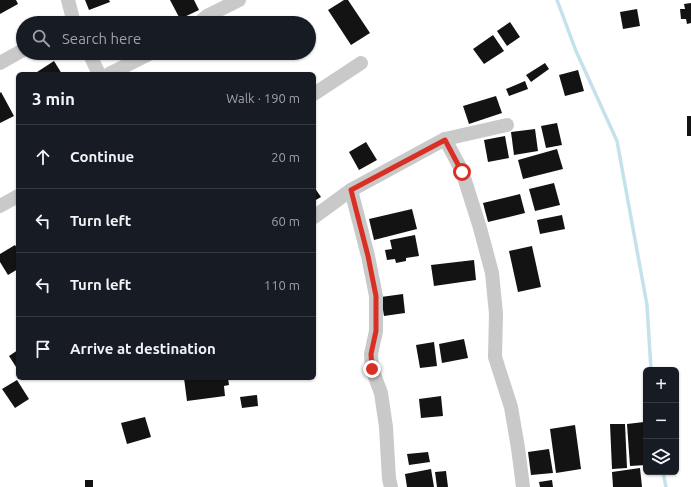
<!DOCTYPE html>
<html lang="en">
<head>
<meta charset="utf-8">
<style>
	body { margin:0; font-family:Ubuntu,sans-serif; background:#20242c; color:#f1f3f6 }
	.controls { position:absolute; right:12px; bottom:12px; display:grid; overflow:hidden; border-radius:6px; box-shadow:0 1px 3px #0004 }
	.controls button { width:36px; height:36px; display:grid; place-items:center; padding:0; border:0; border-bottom:1px solid #363941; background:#171b24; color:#f1f3f6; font:20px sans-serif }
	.stop { position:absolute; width:12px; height:12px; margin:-9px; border:3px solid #d93025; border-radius:50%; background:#fff }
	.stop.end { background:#d93025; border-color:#fff; box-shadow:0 1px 4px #0008 }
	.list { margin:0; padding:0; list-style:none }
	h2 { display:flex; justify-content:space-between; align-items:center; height:52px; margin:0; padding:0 16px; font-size:17px }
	h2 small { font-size:13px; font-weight:400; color:#9ea1a6 }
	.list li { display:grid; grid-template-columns:26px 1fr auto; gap:12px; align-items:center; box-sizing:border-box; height:64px; padding:0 16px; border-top:1px solid #363941 }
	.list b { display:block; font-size:15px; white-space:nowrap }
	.list em { font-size:13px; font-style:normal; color:#9ea1a6 }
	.icon { flex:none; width:22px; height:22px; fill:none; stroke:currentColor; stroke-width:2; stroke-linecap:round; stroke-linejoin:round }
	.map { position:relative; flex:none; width:691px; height:487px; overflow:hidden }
	.search { position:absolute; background:#171b24; box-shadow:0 1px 3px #0004; left:16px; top:16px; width:300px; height:44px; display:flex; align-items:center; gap:10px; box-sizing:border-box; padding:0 14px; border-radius:22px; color:#9ea1a6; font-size:15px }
	.panel { position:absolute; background:#171b24; box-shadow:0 1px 3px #0004; left:16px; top:72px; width:300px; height:308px; border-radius:6px }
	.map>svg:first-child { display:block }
</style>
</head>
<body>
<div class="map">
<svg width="691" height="487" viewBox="0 0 691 487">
	<rect width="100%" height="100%" fill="#fff"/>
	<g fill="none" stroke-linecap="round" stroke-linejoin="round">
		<g stroke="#c4e2eb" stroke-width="3.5">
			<polyline points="557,0 576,51 617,141 647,305 651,370"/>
			<polyline points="663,472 666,487"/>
		</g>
	</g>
	<g fill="#131313">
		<polygon points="0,0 16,0 18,4 0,14"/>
		<polygon points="85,0 109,0 110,2 89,10"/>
		<polygon points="170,0 194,0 199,10 180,19"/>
		<polygon points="344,0 348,0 370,33 351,45 328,10"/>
		<polygon points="691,3 691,23 687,24 686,19 681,19 680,9 685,9 684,4"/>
		<polygon points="637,9 640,26 623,29 620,12"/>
		<polygon points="510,22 520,37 507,46 497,31"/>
		<polygon points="493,35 504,51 484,64 473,49"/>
		<polygon points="255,53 273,53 259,60"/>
		<polygon points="54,61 62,74 34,74"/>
		<polygon points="545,63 549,69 531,82 526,75"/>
		<polygon points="578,70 584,91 565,96 559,75"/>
		<polygon points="525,81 528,89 509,96 506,89"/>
		<polygon points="1,92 14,116 0,123 0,93"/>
		<polygon points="496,96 502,113 469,124 463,106"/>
		<rect x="687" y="116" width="4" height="20"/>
		<polygon points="557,123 562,145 546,148 541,126"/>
		<polygon points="535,129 538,151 514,155 511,132"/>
		<polygon points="505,136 509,158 488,162 484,140"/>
		<polygon points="366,142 377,160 359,170 349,152"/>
		<polygon points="557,149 563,169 523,179 518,160"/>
		<polygon points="554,183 560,205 535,211 529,189"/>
		<polygon points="314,187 321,197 314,201"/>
		<polygon points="520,194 525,213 488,222 483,203"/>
		<polygon points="412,209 417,229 374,240 369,219"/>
		<polygon points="562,215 565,229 540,234 537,220"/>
		<polygon points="415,235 419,256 406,258 406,261 396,263 395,259 387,260 385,250 392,249 390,240"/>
		<polygon points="15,245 18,250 18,269 8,275 0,262 0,254"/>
		<polygon points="532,246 541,287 518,292 509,251"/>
		<polygon points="474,260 476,280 434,286 431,265"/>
		<polygon points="403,294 405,313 384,316 381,297"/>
		<polygon points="464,339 468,358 442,363 439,344"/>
		<polygon points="434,342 437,366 420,368 416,345"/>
		<polygon points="18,350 18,370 9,356"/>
		<polygon points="184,378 228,378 229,385 224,386 225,396 187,401"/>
		<polygon points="17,380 29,399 15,408 2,389"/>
		<polygon points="257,395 258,406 242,408 240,397"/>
		<polygon points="441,396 443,416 421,418 419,399"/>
		<polygon points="145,417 151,437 127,444 121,423"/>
		<polygon points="644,422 646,449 646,465 630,466 627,424"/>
		<polygon points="610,424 625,424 627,468 612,469"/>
		<polygon points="575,425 581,469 556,473 550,429"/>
		<polygon points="549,449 553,473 531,475 528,452"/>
		<polygon points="428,452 430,462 409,465 407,454"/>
		<polygon points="640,468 642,487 613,487 612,472"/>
		<polygon points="431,469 434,487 407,487 405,474"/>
		<polygon points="446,471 448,487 437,487 435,472"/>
		<rect x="85" y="480" width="8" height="7"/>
		<polygon points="552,480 553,487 540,487 539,482"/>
	</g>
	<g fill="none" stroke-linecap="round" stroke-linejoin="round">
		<g stroke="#c9c9c9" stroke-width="14">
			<polyline points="68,0 74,23"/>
			<polyline points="199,23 207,16 239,0"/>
			<polyline points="89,53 99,74"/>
			<polyline points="0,63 23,50"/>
			<polyline points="109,74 151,53"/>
			<polyline points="314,94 361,63"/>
			<polyline points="445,139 462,171 480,228 492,273 496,314 495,357 511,407 518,448 523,487"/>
			<polyline points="0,206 18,196"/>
			<polyline points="314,217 351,190"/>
			<polyline points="391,487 389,479 386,427 381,393 372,369 371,354 376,331 376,296 368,256 351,190 445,139 507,125"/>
		</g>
	</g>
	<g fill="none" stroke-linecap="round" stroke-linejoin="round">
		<polyline stroke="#d93025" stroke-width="5" points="372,369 371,354 376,331 376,296 368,256 351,190 445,140 462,172"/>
	</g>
</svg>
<div class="controls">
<button>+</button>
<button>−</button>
<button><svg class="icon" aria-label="layers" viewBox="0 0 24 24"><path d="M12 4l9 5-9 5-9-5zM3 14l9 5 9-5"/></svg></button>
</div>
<div class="stop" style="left:462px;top:172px"></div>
<div class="stop end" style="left:372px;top:369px"></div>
<div class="search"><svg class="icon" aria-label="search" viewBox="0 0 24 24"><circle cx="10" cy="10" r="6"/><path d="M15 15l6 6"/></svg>Search here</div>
<section class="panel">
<h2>3 min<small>Walk · 190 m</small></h2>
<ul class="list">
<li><svg class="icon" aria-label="ahead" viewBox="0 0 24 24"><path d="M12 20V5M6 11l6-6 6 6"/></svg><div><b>Continue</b></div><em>20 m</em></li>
<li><svg class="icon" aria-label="left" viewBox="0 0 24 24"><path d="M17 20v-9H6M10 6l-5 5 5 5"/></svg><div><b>Turn left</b></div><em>60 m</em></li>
<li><svg class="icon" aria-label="left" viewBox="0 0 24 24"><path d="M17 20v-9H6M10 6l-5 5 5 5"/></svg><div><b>Turn left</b></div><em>110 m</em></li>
<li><svg class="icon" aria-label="arrive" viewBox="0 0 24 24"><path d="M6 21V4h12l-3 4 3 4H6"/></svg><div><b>Arrive at destination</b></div></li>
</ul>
</section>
</div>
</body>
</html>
